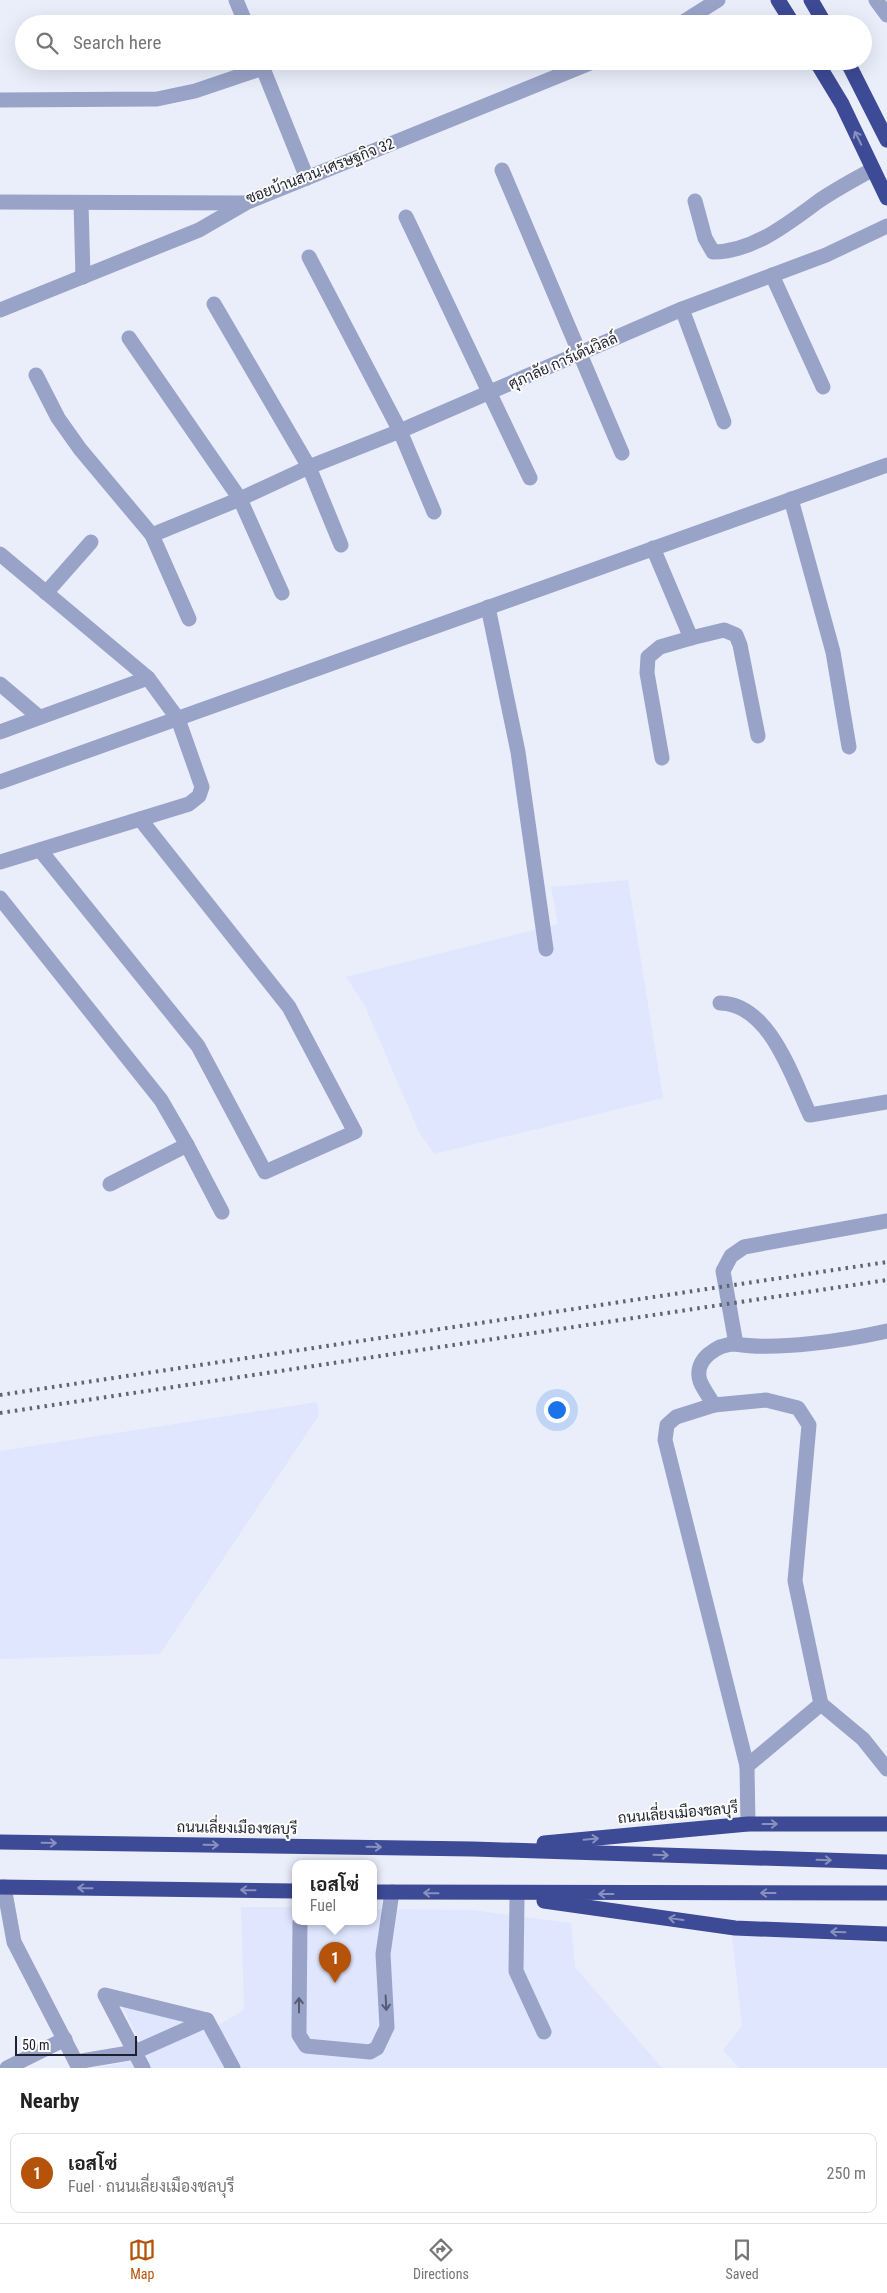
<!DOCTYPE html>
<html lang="en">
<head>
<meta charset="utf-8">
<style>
	body { margin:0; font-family:"Roboto Condensed",Sarabun,sans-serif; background:#f6f6f6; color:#222 }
	.scale { position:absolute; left:15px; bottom:12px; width:122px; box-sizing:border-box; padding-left:5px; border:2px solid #1f222e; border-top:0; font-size:14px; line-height:18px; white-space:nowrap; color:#1f222e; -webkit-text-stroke:4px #fcfcfc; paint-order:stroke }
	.you { position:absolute; left:556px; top:1409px; width:18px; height:18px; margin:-12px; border:4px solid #fff; border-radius:50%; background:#1a73e8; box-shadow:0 0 0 8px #1a73e833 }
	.badge { display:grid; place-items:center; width:32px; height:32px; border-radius:50%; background:#b45309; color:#fff; font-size:16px; font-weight:700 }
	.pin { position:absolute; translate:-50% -41px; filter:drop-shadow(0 1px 2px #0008) }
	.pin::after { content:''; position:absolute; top:26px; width:18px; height:15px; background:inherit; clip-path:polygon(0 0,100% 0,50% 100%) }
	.popup { position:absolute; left:292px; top:1860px; width:85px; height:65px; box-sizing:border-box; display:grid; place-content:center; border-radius:10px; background:#fff; filter:drop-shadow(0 1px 4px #0005); font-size:16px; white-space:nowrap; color:#767676 }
	.popup b { font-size:19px; color:#222 }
	.popup::after { content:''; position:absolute; left:50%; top:100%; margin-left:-10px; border:10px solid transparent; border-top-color:#fff }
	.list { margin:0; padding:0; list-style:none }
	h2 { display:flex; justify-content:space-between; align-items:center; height:65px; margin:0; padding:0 20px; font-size:21px }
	h2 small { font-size:16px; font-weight:400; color:#767676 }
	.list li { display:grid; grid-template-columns:32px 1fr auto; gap:15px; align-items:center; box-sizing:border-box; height:80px; margin:0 10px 10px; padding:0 10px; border:1px solid #e0e0e0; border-radius:10px }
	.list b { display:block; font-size:19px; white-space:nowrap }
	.list p { margin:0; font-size:16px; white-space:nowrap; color:#767676 }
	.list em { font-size:16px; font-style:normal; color:#767676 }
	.icon { flex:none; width:28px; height:28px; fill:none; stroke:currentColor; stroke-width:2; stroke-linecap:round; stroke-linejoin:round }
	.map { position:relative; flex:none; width:887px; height:2068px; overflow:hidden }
	.search { position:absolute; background:#fff; box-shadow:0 5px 20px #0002; left:15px; right:15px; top:15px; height:55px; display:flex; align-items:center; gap:12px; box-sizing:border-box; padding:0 18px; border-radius:28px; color:#767676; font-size:19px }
	.sheet { height:155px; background:#fff }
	nav { display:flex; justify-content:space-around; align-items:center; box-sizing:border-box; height:70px; border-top:1px solid #e0e0e0; background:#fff; font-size:14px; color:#767676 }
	nav a { display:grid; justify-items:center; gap:2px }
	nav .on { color:#b45309 }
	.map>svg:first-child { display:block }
</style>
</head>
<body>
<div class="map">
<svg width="887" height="2068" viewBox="0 0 887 2068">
	<rect width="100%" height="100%" fill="#eaeefb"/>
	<g fill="#dfe6fe">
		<polygon points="628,880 663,1098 434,1154 419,1132 364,1004 346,977 558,924 551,887"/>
		<polygon points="317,1402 319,1415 160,1654 0,1659 0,1451"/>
		<polygon points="241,1907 296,1907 296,1922 374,1922 374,1909 471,1910 571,1923 575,1967 662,2068 94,2068 148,2058 121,2004 215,2027 244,2010"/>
		<polygon points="732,1935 887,1943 887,2068 739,2068 723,2050 742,2026"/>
	</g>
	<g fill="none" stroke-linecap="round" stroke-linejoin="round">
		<g stroke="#99a3c8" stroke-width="15">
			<polyline points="236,0 246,24"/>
			<polyline points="876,0 887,15"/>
			<polyline points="680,24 718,0"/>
			<polyline points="260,61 307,178"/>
			<polyline points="0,100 157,99 195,91 263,68"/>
			<polyline points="502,170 622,453"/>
			<path d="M695,201l10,37 8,14c39,0 73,-27 103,-49 18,-13 38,-23 57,-34"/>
			<polyline points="0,202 245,203 595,61"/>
			<polyline points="81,203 83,277"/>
			<polyline points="406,217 530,478"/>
			<polyline points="309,257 400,431 434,512"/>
			<polyline points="772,275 823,387"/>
			<polyline points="214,304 309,467 341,545"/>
			<polyline points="682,309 724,422"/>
			<polyline points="0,310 199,230 244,204"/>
			<polyline points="129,338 240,499 282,593"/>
			<polyline points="36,375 58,418 80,449 152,535 189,619"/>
			<polyline points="791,499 833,652 849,747"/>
			<polyline points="152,535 240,499 309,467 400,431 682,309 826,255 887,226"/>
			<polyline points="653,548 691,638 660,647 648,657 647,673 662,758"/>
			<polyline points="0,554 148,678 178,719 202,787 199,796 189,804 0,862"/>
			<polyline points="46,593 91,542"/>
			<polyline points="488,607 518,752 546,949"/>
			<polyline points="691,638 724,630 736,635 740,645 758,736"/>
			<polyline points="0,684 39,717"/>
			<polyline points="0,732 148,678"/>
			<polyline points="0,782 887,465"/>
			<polyline points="40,850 198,1046 265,1172 355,1132 289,1007 140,819"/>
			<polyline points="0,898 161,1100 187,1145 222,1212"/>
			<path d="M720,1003c50,1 72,74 90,112l77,-13"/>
			<polyline points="110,1184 187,1145"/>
			<path d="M887,1221l-143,26 -13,9 -8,15 13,73c40,7 111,-4 151,-13"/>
			<path d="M736,1344c-18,0 -43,15 -36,37 3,8 10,17 14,24l52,-5 32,8 11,17 -14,156 26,123 -74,62 1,58"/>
			<polyline points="714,1405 676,1417 667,1425 665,1440 747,1766"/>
			<polyline points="821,1704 863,1739 887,1769"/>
			<polyline points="4,1887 14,1942 79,2068"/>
			<polyline points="517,1898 516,1971 544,2032"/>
			<polyline points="300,1922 299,2027 299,2035 306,2046 370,2052 377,2048 387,2027 383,1954 392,1892"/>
			<polyline points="76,2062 135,2052 207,2020"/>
			<polyline points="7,2068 65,2039"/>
			<polyline points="143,2068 105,1995 207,2020 233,2068"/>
		</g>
		<g stroke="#3d4a95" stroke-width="15">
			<polyline points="778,0 793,24"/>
			<polyline points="811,0 825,24"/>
			<polyline points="816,61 842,104 887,198"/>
			<polyline points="847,61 887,140"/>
			<polyline points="0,1842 473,1849 887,1862"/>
			<polyline points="544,1843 748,1824 887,1824"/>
			<polyline points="0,1887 296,1891"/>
			<polyline points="374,1892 887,1893"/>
			<polyline points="544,1901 735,1928 887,1934"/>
		</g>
		<g stroke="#606470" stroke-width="4" stroke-dasharray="2.5 5" stroke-linecap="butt">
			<polyline points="0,1395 887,1262"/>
			<polyline points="0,1413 887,1280"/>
		</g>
	</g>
	<defs><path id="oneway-shaft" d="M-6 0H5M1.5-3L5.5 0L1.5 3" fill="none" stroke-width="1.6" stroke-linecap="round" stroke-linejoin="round" transform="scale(1.25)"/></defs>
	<g stroke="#8991be">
		<use href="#oneway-shaft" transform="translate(858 138) rotate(-116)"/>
		<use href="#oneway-shaft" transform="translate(770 1824)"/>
		<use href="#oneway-shaft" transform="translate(591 1839) rotate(-5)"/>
		<use href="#oneway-shaft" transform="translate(49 1843) rotate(1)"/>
		<use href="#oneway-shaft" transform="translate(211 1845) rotate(1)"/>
		<use href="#oneway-shaft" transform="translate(374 1847) rotate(1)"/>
		<use href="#oneway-shaft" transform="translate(661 1855) rotate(2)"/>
		<use href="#oneway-shaft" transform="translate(824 1860) rotate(2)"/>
		<use href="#oneway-shaft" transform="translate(85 1888) rotate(-179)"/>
		<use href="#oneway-shaft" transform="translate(248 1890) rotate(-179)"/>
		<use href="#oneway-shaft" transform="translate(431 1893) rotate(-179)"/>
		<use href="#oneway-shaft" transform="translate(768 1893) rotate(180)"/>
		<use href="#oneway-shaft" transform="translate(606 1894) rotate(180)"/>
		<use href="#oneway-shaft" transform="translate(676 1919) rotate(-172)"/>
		<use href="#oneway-shaft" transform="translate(838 1932) rotate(-178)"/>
	</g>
	<g stroke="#565c73">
		<use href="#oneway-shaft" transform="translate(386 2003) rotate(87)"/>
		<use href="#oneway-shaft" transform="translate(299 2005) rotate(-90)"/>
	</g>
	<g text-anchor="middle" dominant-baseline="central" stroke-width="4" stroke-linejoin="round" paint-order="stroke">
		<g font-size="15" fill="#1f222e" stroke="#fcfcfc">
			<text transform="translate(320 171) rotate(-21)">ซอยบ้านสวน-เศรษฐกิจ 32</text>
			<text transform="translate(563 361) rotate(-24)">ศุภาลัย การ์เด้นวิลล์</text>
			<text transform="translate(678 1813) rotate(-5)">ถนนเลี่ยงเมืองชลบุรี</text>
			<text transform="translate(237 1828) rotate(1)">ถนนเลี่ยงเมืองชลบุรี</text>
		</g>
	</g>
</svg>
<div class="scale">50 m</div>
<div class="you"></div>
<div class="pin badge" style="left:335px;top:1983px">1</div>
<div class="popup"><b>เอสโซ่</b>Fuel</div>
<div class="search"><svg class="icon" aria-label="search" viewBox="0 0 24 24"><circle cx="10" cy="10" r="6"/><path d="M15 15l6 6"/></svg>Search here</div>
</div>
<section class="sheet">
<h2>Nearby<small></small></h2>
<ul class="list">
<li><span class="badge">1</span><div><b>เอสโซ่</b><p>Fuel · ถนนเลี่ยงเมืองชลบุรี</p></div><em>250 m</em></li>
</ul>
</section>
<nav>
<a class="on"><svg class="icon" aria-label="map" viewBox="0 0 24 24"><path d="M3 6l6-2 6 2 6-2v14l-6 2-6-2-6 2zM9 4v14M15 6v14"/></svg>Map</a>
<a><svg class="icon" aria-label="directions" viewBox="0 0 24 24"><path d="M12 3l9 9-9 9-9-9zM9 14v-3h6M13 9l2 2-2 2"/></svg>Directions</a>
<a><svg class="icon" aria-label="saved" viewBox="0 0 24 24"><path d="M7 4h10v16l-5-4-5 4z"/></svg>Saved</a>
</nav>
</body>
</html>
